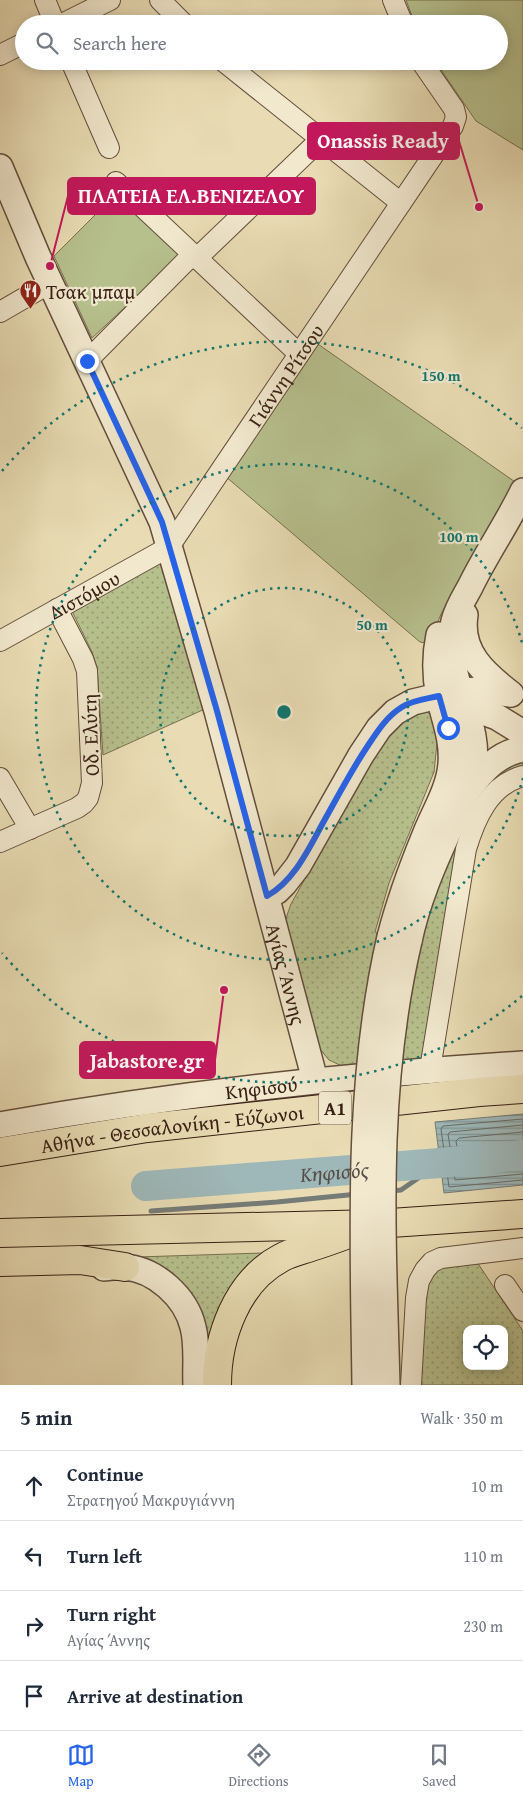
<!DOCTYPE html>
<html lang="en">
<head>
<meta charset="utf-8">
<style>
	body { margin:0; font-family:"Gentium Book Plus",serif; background:#f6f6f7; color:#1f2937 }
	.controls { position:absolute; right:15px; bottom:15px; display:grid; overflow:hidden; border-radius:10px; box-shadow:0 2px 12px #0003 }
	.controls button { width:45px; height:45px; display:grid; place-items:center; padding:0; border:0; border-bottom:1px solid #e0e1e3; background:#fff; color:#1f2937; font:25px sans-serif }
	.stop { position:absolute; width:15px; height:15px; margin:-11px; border:4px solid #2563eb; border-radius:50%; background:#fff }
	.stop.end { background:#2563eb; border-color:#fff; box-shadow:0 1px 5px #0008 }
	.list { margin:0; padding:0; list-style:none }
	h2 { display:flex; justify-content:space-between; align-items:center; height:65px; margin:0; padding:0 20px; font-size:21px }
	h2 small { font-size:16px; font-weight:400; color:#747a83 }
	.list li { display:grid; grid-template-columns:32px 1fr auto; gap:15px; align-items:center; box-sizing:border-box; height:70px; padding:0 20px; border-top:1px solid #e0e1e3 }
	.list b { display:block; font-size:19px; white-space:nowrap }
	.list p { margin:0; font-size:16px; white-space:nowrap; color:#747a83 }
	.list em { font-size:16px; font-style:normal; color:#747a83 }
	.icon { flex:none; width:28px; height:28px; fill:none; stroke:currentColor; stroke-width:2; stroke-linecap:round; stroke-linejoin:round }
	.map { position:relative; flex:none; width:523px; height:1385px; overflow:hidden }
	.search { position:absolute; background:#fff; box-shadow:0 2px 12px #0003; left:15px; right:15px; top:15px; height:55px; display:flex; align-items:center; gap:12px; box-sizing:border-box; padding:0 18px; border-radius:28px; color:#747a83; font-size:19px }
	.sheet { height:345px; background:#fff }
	nav { display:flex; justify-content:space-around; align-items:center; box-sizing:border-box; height:70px; border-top:1px solid #e0e1e3; background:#fff; font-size:14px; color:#747a83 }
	nav a { display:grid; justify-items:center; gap:2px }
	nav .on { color:#2563eb }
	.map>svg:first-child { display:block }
</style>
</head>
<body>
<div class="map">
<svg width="523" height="1385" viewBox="0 0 523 1385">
	<defs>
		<pattern id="grass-dots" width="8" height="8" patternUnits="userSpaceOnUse" patternTransform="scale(1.25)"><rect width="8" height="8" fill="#b6c08d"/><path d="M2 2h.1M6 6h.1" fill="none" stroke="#959b72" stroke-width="1.8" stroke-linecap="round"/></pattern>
		<pattern id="water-rules" width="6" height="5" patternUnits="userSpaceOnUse" patternTransform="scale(1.25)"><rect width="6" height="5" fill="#9eb8b9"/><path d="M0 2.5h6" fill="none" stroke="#829595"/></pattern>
	</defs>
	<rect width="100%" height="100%" fill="#e9dcb4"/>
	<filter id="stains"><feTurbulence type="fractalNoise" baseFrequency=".004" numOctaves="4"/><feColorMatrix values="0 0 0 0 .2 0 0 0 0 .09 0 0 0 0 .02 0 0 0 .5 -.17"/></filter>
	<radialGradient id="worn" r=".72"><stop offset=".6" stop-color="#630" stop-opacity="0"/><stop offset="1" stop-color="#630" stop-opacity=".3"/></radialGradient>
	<g fill="url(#grass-dots)" stroke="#767050" fill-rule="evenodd">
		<polygon points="164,560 207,708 103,755 97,667 92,652 72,611"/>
		<polygon points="426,712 433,715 438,734 434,772 389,883 375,932 420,944 432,899 460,829 424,1051 422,1058 416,1062 344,1067 329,1060 319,1048 288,933 286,918 291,904 365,771 397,726 412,716"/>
		<polygon points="523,758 523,767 486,791 486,781"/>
		<polygon points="263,1253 209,1344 137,1257"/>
		<path d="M475,1259l48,72v54h-102l5,-95 4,-13 8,-10zM467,1329h37v37h-37z"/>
	</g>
	<g fill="#b6c08d" stroke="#767050">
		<polygon points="406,0 523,0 523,150 476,121 435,61 499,61 499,24 415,24"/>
		<polygon points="116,194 182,254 92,338 54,256"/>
		<polygon points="315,342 518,484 442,612 433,633 431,644 420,642 225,476"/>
	</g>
	<polygon fill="url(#water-rules)" stroke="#757b77" points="523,1114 523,1185 444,1193 435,1122"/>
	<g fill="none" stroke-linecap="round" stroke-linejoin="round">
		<g stroke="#6a6c66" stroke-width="1">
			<polyline points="523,1119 443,1126 441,1129 449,1187 523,1180"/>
			<polyline points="523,1125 450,1132 448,1134 455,1180 523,1174"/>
			<polyline points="523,1132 459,1138 456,1141 461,1172 523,1166"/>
		</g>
		<g stroke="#757b77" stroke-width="5">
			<polyline points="391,1191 401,1190 440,1163"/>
			<polyline points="151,1211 277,1202 358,1194"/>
		</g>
		<path stroke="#9eb8b9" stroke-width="30" id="s1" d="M146,1186l294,-23 83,-8"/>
		<defs>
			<g id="minor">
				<polyline points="45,0 55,24"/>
				<polyline points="160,0 184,24"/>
				<polyline points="393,0 403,24"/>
				<polyline points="62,24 110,0"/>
				<polyline points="0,55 24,43"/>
				<polyline points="71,61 109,148"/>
				<polyline points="223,61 401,203"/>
				<polyline points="116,182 299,354"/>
				<polyline points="196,259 321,139"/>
				<polyline points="0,312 50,283"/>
				<polyline points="87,361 192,255"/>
				<path id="s2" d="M0,641l169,-94 284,-421 3,-9 -2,-8 -33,-48"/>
				<polyline points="0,778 30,829"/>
				<polyline points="0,842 77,808 84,803 88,798 92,783 87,671 83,659 57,609"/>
				<path d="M430,1069l36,-220c9,-30 23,-64 57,-73"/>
				<polyline points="505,1285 523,1311"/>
				<polyline points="411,1385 416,1298 419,1281 425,1270 432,1262 441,1258 523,1248"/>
			</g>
			<g id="tertiary">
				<path id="s3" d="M0,167l38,90 124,265 55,189 98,369"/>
				<path d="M465,615c-6,37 20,59 46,79"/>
				<polyline points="455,702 497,717 523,733"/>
				<path d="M469,789c14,-19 30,-36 54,-40"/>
				<polyline points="267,896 277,891 284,884 298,866 361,755 379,728 395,712 413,702 459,691 480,690 510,694"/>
				<path d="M390,937c9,-35 21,-68 35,-102 9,-23 24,-46 26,-71 2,-25 -7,-45 -12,-68 -4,-19 -4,-42 0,-61"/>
				<path d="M409,941c8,-39 24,-76 41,-113 8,-18 19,-36 23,-55 8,-42 -14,-71 -20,-110 -3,-13 -2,-29 1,-42 3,-12 10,-23 16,-34 16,-33 37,-63 53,-96"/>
				<path id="s4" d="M0,1125c173,-31 348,-50 523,-61"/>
				<path d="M104,1268c7,-1 13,-2 20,-1 31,2 62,30 69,60 5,19 2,39 3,58"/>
			</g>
			<g id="motorway">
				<path id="s5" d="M0,1152l147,-24 332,-36 44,-3"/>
				<polyline points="0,1233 376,1224 523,1214"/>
				<polyline points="0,1262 80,1260 125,1267"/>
				<path d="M217,1385c0,-48 20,-104 64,-127 10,-6 22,-8 33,-12 13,-4 26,-9 40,-14"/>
			</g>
		</defs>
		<use href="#minor" stroke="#644e3c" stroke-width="22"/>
		<use href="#tertiary" stroke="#644e3c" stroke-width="28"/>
		<use href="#motorway" stroke="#371f14" stroke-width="30"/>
		<use href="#minor" stroke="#f1e8ce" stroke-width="20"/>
		<use href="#tertiary" stroke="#f1e8ce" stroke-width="25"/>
		<use href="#motorway" stroke="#e9dcb4" stroke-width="28"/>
		<defs>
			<g id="tertiary-bridge">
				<path d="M365,1385c-2,-150 -9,-301 25,-448"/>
				<path d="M387,1385c-4,-151 -13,-295 22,-444"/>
			</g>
		</defs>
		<use href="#tertiary-bridge" stroke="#644e3c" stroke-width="28" stroke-linecap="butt"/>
		<use href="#tertiary-bridge" stroke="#f1e8ce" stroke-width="25"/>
	</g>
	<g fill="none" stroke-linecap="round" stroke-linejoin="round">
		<path stroke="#2563eb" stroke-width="6" d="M87,361l75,161 55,189 50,185c28,-16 42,-48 57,-75 14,-25 27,-50 43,-74 10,-15 19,-30 35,-40 11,-7 24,-8 37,-11l9,32"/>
	</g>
	<g fill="none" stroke="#0f766e" stroke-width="2.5" stroke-dasharray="2.5 5">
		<circle cx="284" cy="712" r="124"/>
		<path d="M523 778A248 248 0 1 1 523 646"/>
		<path d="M522 996A371 371 0 0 1 2 953M2 471A371 371 0 0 1 522 428"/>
	</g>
	<defs>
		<symbol id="restaurant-pin" viewBox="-11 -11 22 30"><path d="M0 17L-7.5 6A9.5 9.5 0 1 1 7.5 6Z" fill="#8f2418" stroke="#f1e8ce"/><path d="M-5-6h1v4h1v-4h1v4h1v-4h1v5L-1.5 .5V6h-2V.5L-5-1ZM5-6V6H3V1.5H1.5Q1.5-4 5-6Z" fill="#fff"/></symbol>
	</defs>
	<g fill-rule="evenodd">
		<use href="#restaurant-pin" x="18" y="278" width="25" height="34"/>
	</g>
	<g text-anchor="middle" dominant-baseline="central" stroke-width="4.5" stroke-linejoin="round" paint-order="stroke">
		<rect fill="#f1e8ce" stroke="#6f5b4c" stroke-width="1" x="319" y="1091.5" width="32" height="33" rx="4"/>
		<g font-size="19" font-weight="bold" fill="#371f14">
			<text x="335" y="1108">Α1</text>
		</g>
		<g font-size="20" fill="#371f14" stroke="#f1e8ce" text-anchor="start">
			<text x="46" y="291">Τσακ μπαμ</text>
		</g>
		<g font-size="20" fill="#371f14" stroke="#f1e8ce">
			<text stroke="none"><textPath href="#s2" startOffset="401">Γιάννη Ρίτσου</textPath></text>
			<text stroke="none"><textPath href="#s2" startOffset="96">Διστόμου</textPath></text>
			<text transform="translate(90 735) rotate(-92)">Οδ. Ελύτη</text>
			<text stroke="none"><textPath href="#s3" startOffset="859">Αγίας Άννης</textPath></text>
			<text stroke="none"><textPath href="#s4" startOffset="264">Κηφισού</textPath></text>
			<text stroke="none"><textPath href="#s5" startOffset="174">Αθήνα - Θεσσαλονίκη - Εύζωνοι</textPath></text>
		</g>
		<g font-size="21" font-style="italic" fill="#564d46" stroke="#f1e8ce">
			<text stroke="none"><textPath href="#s1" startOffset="189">Κηφισός</textPath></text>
		</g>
	</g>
	<circle cx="284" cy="712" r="8" fill="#0f766e" stroke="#f1e8ce" stroke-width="2.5"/>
	<g font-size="15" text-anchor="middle" font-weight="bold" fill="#0f766e" stroke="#f1e8ce" stroke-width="4.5" stroke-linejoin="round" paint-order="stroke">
		<text x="441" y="381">150 m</text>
		<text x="459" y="542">100 m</text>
		<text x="372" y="630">50 m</text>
	</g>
	<path fill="none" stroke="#c2185b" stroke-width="2" d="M479 207L459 141M50 266L68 196M224 990L215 1060"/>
	<g fill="#c2185b" stroke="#f1e8ce" stroke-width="2">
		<circle cx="479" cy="207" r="5"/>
		<circle cx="50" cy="266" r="5"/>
		<circle cx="224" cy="990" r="5"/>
	</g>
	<g fill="#c2185b" stroke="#c2185b" stroke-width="2">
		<rect x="308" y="123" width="151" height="36" rx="5"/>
		<rect x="68" y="178" width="247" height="36" rx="5"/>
		<rect x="80" y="1042" width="135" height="36" rx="5"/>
	</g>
	<g font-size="21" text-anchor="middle" font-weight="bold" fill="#fff">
		<text x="383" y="148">Onassis Ready</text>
		<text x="191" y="203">ΠΛΑΤΕΙΑ ΕΛ.ΒΕΝΙΖΕΛΟΥ</text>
		<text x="147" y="1068">Jabastore.gr</text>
	</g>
	<rect width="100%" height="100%" filter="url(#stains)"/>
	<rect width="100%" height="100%" fill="url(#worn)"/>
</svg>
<div class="controls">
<button><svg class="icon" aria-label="locate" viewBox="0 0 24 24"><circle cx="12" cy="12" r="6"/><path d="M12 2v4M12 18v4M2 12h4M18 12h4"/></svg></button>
</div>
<div class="stop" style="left:448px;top:728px"></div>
<div class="stop end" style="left:87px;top:361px"></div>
<div class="search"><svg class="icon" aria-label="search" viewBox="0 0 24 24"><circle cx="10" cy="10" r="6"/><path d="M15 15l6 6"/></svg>Search here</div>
</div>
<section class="sheet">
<h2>5 min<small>Walk · 350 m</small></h2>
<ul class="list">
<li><svg class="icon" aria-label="ahead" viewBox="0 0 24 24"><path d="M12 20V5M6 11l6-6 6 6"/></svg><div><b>Continue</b><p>Στρατηγού Μακρυγιάννη</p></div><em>10 m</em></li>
<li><svg class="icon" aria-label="left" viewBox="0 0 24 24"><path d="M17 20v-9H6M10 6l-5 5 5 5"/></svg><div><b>Turn left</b></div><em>110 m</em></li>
<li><svg class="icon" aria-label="right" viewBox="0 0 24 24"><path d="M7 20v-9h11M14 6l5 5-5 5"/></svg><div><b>Turn right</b><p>Αγίας Άννης</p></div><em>230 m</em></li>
<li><svg class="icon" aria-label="arrive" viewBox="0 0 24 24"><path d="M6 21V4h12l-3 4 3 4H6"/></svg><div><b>Arrive at destination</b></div></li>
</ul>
</section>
<nav>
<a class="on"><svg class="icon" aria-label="map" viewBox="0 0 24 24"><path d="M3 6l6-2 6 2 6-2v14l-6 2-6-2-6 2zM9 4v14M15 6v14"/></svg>Map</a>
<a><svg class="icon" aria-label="directions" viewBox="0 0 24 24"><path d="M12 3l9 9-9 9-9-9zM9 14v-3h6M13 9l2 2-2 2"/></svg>Directions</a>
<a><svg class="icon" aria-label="saved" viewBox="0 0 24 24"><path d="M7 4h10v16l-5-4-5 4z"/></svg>Saved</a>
</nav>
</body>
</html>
